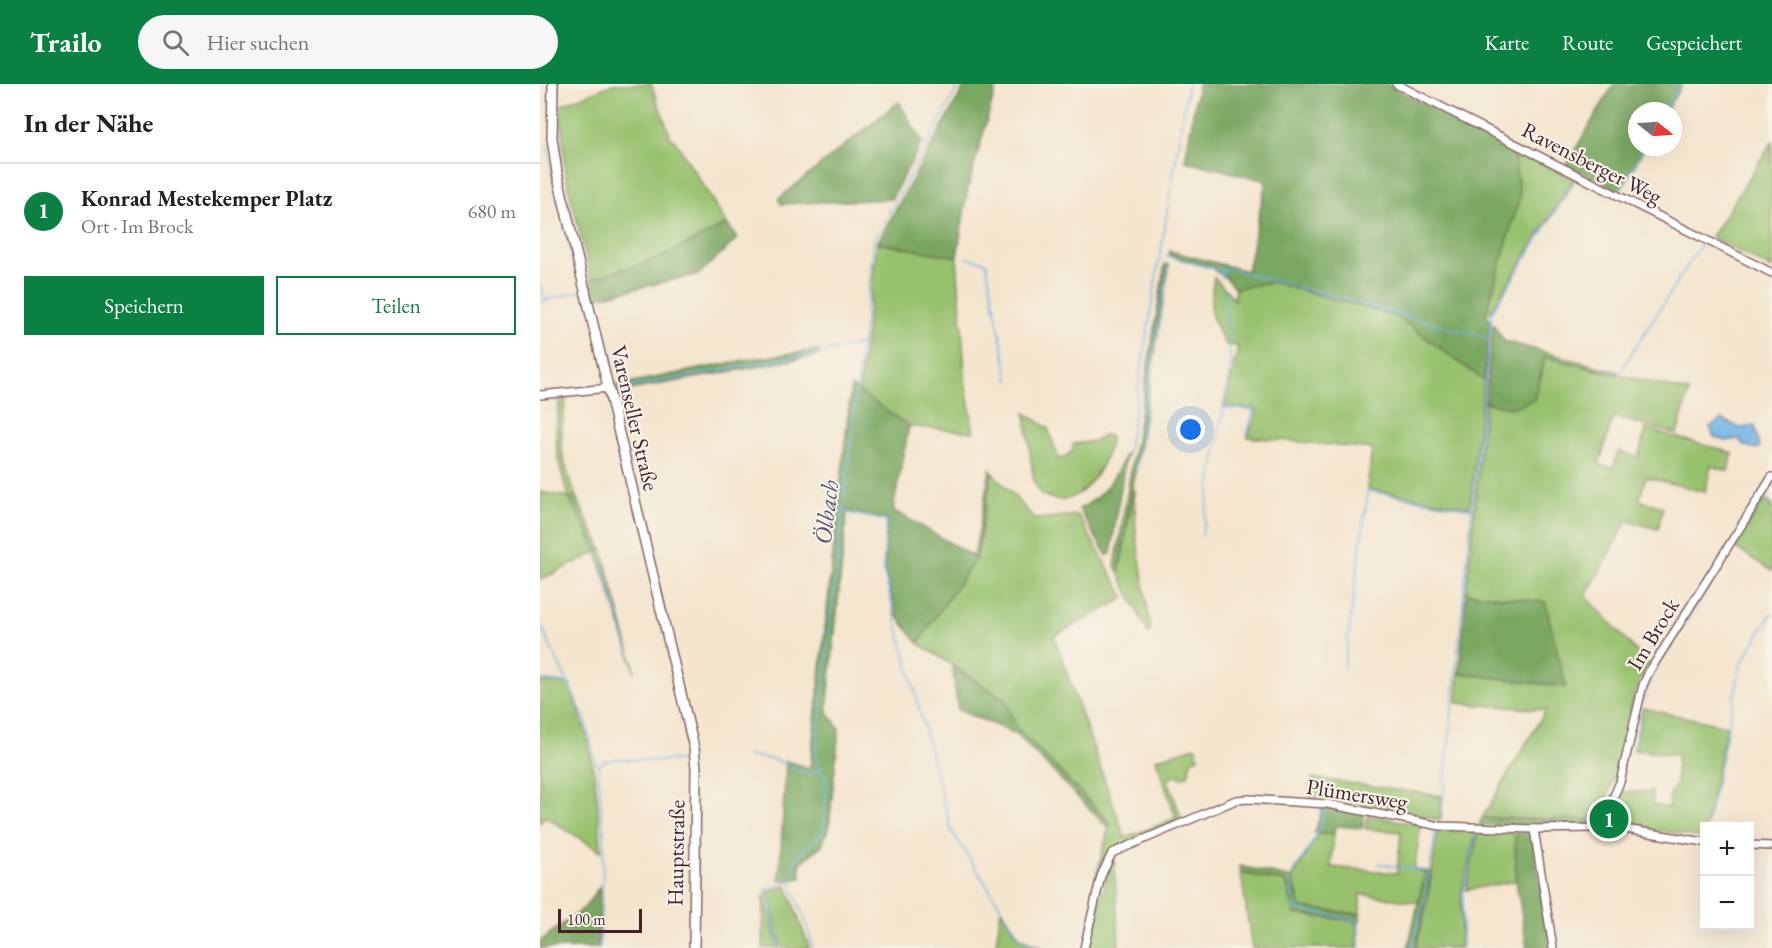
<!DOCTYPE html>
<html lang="de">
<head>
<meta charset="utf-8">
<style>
	body { margin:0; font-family:"EB Garamond",serif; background:#f6f6f6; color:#202124 }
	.controls { position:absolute; right:18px; bottom:18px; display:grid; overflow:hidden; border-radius:0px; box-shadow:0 6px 24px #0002 }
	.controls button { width:54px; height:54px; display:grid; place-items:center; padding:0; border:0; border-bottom:2px solid #e0e0e0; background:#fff; color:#202124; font:30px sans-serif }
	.compass { position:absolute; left:1088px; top:18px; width:54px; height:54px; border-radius:50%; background:#fff; box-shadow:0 6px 24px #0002; rotate:107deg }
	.scale { position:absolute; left:18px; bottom:15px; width:84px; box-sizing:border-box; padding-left:6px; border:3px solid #4a1f2b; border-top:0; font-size:16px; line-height:21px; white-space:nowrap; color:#4a1f2b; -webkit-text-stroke:4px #f7f3e8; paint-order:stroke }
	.you { position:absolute; left:651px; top:346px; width:21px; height:21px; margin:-15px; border:4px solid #fff; border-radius:50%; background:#1a73e8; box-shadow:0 0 0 9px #1a73e833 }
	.badge { display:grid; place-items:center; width:39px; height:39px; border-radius:50%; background:#0b8043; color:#fff; font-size:20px; font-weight:700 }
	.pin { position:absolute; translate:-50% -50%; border:3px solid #fff; box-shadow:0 2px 6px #0006 }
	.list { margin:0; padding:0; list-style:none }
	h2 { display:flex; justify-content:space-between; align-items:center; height:78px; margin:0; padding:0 24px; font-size:26px }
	h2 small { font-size:20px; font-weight:400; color:#757577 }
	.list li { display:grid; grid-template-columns:39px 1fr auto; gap:18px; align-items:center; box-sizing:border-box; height:96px; padding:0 24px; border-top:2px solid #e0e0e0 }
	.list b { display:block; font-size:22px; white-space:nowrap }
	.list p { margin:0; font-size:20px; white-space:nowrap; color:#757577 }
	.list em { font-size:20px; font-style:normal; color:#757577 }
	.actions { display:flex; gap:12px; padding:18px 24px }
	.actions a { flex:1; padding:14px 0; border:2px solid #0b8043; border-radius:0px; text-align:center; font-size:21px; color:#0b8043 }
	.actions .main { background:#0b8043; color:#fff }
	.icon { flex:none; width:33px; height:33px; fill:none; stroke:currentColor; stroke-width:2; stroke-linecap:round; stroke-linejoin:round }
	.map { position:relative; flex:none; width:1232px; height:864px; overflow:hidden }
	header { display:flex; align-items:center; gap:36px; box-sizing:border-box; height:84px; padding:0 30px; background:#0b8043; color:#fff }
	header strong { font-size:28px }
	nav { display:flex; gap:33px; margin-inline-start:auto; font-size:21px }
	.search { width:420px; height:54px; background:#f6f6f6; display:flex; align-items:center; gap:15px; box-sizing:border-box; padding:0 21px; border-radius:33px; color:#757577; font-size:22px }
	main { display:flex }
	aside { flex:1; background:#fff }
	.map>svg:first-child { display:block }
</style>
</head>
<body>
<header>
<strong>Trailo</strong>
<div class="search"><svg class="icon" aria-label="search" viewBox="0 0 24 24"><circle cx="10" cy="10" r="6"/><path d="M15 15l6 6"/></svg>Hier suchen</div>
<nav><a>Karte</a><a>Route</a><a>Gespeichert</a></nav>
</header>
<main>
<aside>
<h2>In der Nähe<small></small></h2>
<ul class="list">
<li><span class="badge">1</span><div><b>Konrad Mestekemper Platz</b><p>Ort · Im Brock</p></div><em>680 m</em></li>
</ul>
<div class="actions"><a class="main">Speichern</a><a>Teilen</a></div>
</aside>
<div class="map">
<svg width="1232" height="864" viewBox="0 0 1232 864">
	<rect width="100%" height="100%" fill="#f7f3e8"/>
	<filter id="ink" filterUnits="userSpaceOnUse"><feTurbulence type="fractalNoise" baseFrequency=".0167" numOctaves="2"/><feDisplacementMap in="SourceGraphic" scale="12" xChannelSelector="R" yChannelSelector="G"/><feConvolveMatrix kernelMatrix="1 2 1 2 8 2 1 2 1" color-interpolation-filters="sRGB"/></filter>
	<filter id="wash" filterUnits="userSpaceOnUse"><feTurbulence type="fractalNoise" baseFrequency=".008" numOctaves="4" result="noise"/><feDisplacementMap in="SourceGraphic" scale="24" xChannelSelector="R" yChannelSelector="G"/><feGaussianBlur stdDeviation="1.35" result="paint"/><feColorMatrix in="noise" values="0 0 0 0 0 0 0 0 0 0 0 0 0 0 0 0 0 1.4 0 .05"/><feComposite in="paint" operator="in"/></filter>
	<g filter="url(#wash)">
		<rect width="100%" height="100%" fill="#f4e5ce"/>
		<g fill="#98c16e" stroke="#71704c" stroke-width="1.5">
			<polygon points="73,0 111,0 132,56 134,55 187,140 119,174 51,195 25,89 21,21"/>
			<polygon points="1232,58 1232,185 1171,153"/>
			<polygon points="973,65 1034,95 950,228 946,229 980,112"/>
			<polygon points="337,159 417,173 426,303 434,348 369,342 319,308"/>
			<path d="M674,193l21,23v-11l37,-7 124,34 88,64 -14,127 -103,-18 5,-40 -124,-12 9,-27 -32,-3 13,-61 -12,-1c-17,-29 -18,-34 -12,-68z"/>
			<path d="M1005,272l144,36 -12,42 -64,-17 -14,48 14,3 5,-17 20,6 8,-28 87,24 -5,18 -17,-5 -6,26 -59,-15 -7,23 24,7 -5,22 -31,-8 -41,75 63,69c-18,24 -19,57 -27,84 -6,25 -14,48 -24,71l-116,-2 64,-108 -90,-7 3,-30 107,14 -21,-85 -79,-9 19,-191 26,6 30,-29z"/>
			<path d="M21,312h6c-10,44 -7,59 9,101h-6l27,54 5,-2 33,123 -38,-120 -57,28v-88l29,5c-12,-35 -18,-65 -8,-101z"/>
			<path d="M485,329l23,15 11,32 13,-8 1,-8 22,-3 9,-6 6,1c0,24 -23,62 -49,64 -6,0 -13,-3 -19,-5l-8,-12z"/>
			<polygon points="452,388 495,435 538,431 585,514 514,552 585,754 636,734 616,675 655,663 659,673 651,677 648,691 641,694 639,691 628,695 642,736 570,767 562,778 554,808 552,808 570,739 477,644 464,615 378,559 436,474"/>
			<polygon points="594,406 596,449 611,547 608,549 579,489"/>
			<polygon points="1224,416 1232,422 1232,487 1194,463"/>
			<path d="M0,597l29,3c24,55 29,108 32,167l-57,-35 -4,7z"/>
			<polygon points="1103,624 1187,642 1163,754 1072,739 1082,708 1112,707 1113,721 1129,724 1130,708 1136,702 1137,671 1094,666"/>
			<polygon points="772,694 902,712 900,736 789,714 770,713"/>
			<polygon points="828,731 881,741 874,786 885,788 880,819 820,810 820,830 761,824 752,794 778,750 794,750 791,783 857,789 861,748 826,745"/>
			<polygon points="898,746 936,749 922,808 920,864 876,864 887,819"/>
			<polygon points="975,749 976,797 926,806 938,750"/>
			<polygon points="574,772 579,864 549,864 571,776"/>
			<polygon points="701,789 746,798 755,830 817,837 818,864 712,864"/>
			<polygon points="247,802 269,864 242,864 227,808"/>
			<polygon points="224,811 239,864 223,864"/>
			<polygon points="461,826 479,854 502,864 455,864"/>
		</g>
		<g fill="#7aa761" stroke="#626346" stroke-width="1.5">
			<polygon points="426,0 457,0 428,104 417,173 337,159"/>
			<polygon points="658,0 846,0 973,65 980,112 946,229 950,236 944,296 856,232 732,198 695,205 685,193 675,187 675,184 629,171 630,167 707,187 726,97 645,77"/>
			<polygon points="1074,0 1142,0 1126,27 1097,27 1097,63 1105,63 1080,107 1026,81"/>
			<polygon points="359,18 382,58 351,115 241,120 238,115"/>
			<polygon points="187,140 198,154 159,190 55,214 51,195 119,174"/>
			<polygon points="625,180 629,181 579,489 575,482"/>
			<polygon points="953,240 964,257 1078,288 1076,291 1005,273 994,316 971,324 945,318"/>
			<polygon points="278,266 280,271 79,308 77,301 210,275"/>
			<polygon points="311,302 369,342 353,426 434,473 450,385 452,388 436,474 378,559 357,532 344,485 347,436 307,428 287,627 299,644 289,743 282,761 260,780 261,794 239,797 246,677 270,684"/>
			<path d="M586,369l-15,100 -4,3 -28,-47c24,-12 37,-32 47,-56z"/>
			<polygon points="36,413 62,465 57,467 29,414"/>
			<polygon points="926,509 1005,518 1026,603 919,589"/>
			<polygon points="412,582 464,615 477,644 570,739 568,744 476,650 418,626"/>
			<polygon points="783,722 824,729 823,744 795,742 794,750 778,750 775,749"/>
			<polygon points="942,734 1058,736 1053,742 939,741"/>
			<polygon points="975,749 988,749 992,753 1011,864 987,864 976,797"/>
			<polygon points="700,782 752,794 761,824 820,830 820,837 755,830 746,798 701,789"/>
			<polygon points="885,788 891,788 876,864 868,864"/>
			<polygon points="60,802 58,864 0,864 0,857 45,823"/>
		</g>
		<polygon fill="#70b3e5" stroke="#5d6988" stroke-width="1.5" points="1182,335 1200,344 1215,342 1220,363 1217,365 1206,362 1198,355 1187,357 1174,353 1170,343"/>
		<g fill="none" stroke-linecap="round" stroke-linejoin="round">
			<g stroke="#70b3e5" stroke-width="1.5">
				<polyline points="18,15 18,0"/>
				<polyline points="18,23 20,80"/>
				<polyline points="1125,27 1140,0"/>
				<polyline points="8,61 12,90 37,191"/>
				<polyline points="1079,108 1104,63"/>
				<polyline points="626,172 682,187 686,184 949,254"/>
				<polyline points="427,174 446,178 469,297"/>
				<polyline points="682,188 682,194"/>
				<polyline points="0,202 7,217"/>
				<polyline points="683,203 691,280 683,324 714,326 707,351"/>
				<polyline points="51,211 61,253"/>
				<polyline points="0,218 41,207"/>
				<polyline points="1078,291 1163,157"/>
				<polyline points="80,305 321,261"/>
				<polyline points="587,373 648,0"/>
				<polyline points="595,387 628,182"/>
				<polyline points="1228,407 1232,401"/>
				<polyline points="1224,414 1232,420"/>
				<polyline points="304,428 346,437 343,486 411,746 480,853 505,864"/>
				<polyline points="662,452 683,325"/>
				<polyline points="61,476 91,574"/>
				<polyline points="0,540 45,635 55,677 58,681"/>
				<polyline points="1128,567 1224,413"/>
				<polyline points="804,584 828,407 932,425"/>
				<polyline points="0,596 30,600"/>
				<polyline points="1104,617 1110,595 1118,581"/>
				<polyline points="1093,666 1102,624"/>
				<polyline points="207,672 233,675 269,690 280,686"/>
				<polyline points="784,725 778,749 749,796 755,825 819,837 819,864"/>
				<polyline points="901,736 952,228 1035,97"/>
				<polyline points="1167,742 1201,580 1232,529"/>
				<polyline points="838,780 888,787"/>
				<polyline points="60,864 64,755 58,683 64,677 77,675 118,677 150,675"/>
				<polyline points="240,864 226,806 250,797"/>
				<polyline points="272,864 267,841 252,803 255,774 281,751 284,740 287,696 275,674 334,156 420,0"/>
				<polyline points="872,864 884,819 896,745"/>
				<polyline points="922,864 923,808 937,749"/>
			</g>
		</g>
	</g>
	<g filter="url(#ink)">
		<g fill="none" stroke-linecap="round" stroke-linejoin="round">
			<defs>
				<g id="minor">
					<polyline points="856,0 1232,189"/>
					<polyline points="0,311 68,304"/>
					<polyline points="1061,741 1080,698 1103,601 1109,588 1232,393"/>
					<polyline points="994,745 1013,864"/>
					<polyline points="1210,761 1232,762"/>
					<polyline points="544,864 561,792 572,769 696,716 709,715 787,720 900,742 994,745 1054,744 1061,741 1164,758"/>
				</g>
				<polyline id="major" points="13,0 12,54 17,89 154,664 156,684 154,864"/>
			</defs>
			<use href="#minor" stroke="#866464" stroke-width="10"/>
			<use href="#major" stroke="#866464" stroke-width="12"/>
			<use href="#minor" stroke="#fff" stroke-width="7"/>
			<use href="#major" stroke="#fff" stroke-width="9"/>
		</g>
	</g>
	<g text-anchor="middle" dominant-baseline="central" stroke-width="4.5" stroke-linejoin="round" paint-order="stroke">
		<g font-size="22" fill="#4a1f2b" stroke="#f7f3e8">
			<text transform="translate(1052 79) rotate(27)">Ravensberger Weg</text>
			<text transform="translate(95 334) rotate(77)">Varenseller Straße</text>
			<text transform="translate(1113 550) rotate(-59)">Im Brock</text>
			<text transform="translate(817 710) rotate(9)">Plümersweg</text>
			<text transform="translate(136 769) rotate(-89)">Hauptstraße</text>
		</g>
		<g font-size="24" font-style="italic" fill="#57536c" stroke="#f7f3e8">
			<text transform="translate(286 428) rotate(-83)">Ölbach</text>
		</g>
	</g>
</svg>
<div class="controls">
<button>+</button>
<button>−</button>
</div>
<svg class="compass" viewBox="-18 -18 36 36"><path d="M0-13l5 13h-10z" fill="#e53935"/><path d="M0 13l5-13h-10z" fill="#757577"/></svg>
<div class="scale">100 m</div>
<div class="you"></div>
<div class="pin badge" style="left:1069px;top:735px">1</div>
</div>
</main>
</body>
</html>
